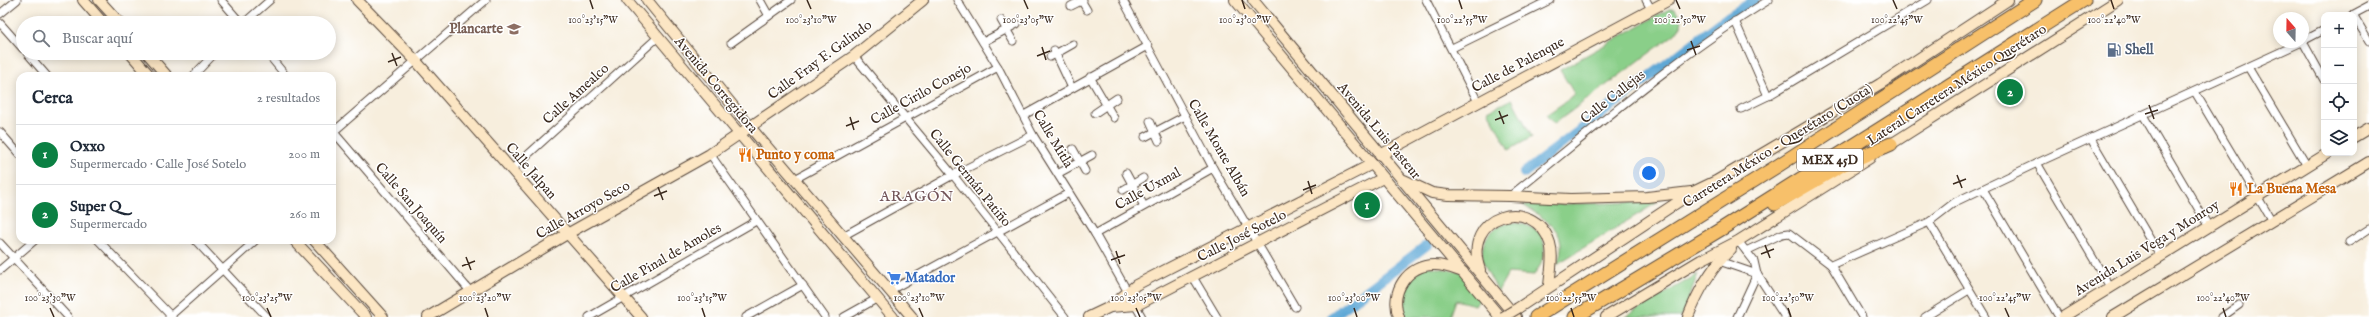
<!DOCTYPE html>
<html lang="es">
<head>
<meta charset="utf-8">
<style>
	body { margin:0; font-family:"IM FELL English",serif; background:#f6f6f7; color:#1f2937 }
	.controls { position:absolute; right:12px; top:12px; display:grid; overflow:hidden; border-radius:8px; box-shadow:0 2px 10px #0003 }
	.controls button { width:36px; height:36px; display:grid; place-items:center; padding:0; border:0; border-bottom:1px solid #e0e1e3; background:#fff; color:#1f2937; font:20px sans-serif }
	.compass { position:absolute; left:2273px; top:12px; width:36px; height:36px; border-radius:50%; background:#fff; box-shadow:0 2px 10px #0003; rotate:340deg }
	.you { position:absolute; left:1649px; top:173px; width:14px; height:14px; margin:-10px; border:3px solid #fff; border-radius:50%; background:#1a73e8; box-shadow:0 0 0 6px #1a73e833 }
	.badge { display:grid; place-items:center; width:26px; height:26px; border-radius:50%; background:#0b8043; color:#fff; font-size:13px; font-weight:700 }
	.pin { position:absolute; translate:-50% -50%; border:2px solid #fff; box-shadow:0 1px 4px #0006 }
	.list { margin:0; padding:0; list-style:none }
	h2 { display:flex; justify-content:space-between; align-items:center; height:52px; margin:0; padding:0 16px; font-size:17px }
	h2 small { font-size:13px; font-weight:400; color:#747a83 }
	.list li { display:grid; grid-template-columns:26px 1fr auto; gap:12px; align-items:center; box-sizing:border-box; height:60px; padding:0 16px; border-top:1px solid #e0e1e3 }
	.list b { display:block; font-size:15px; white-space:nowrap }
	.list p { margin:0; font-size:13px; white-space:nowrap; color:#747a83 }
	.list em { font-size:13px; font-style:normal; color:#747a83 }
	.icon { flex:none; width:22px; height:22px; fill:none; stroke:currentColor; stroke-width:2; stroke-linecap:round; stroke-linejoin:round }
	.map { position:relative; flex:none; width:2369px; height:317px; overflow:hidden }
	.search { position:absolute; background:#fff; box-shadow:0 2px 10px #0003; left:16px; top:16px; width:320px; height:44px; display:flex; align-items:center; gap:10px; box-sizing:border-box; padding:0 14px; border-radius:22px; color:#747a83; font-size:15px }
	.panel { position:absolute; background:#fff; box-shadow:0 2px 10px #0003; left:16px; top:72px; width:320px; height:172px; border-radius:12px }
	.map>svg:first-child { display:block }
</style>
</head>
<body>
<div class="map">
<svg width="2369" height="317" viewBox="0 0 2369 317">
	<rect width="100%" height="100%" fill="#fff"/>
	<filter id="ink" filterUnits="userSpaceOnUse"><feTurbulence type="fractalNoise" baseFrequency=".025" numOctaves="2"/><feDisplacementMap in="SourceGraphic" scale="8" xChannelSelector="R" yChannelSelector="G"/><feConvolveMatrix kernelMatrix="1 2 1 2 8 2 1 2 1" color-interpolation-filters="sRGB"/></filter>
	<filter id="wash" filterUnits="userSpaceOnUse"><feTurbulence type="fractalNoise" baseFrequency=".012" numOctaves="4" result="noise"/><feDisplacementMap in="SourceGraphic" scale="16" xChannelSelector="R" yChannelSelector="G"/><feGaussianBlur stdDeviation="0.9" result="paint"/><feColorMatrix in="noise" values="0 0 0 0 0 0 0 0 0 0 0 0 0 0 0 0 0 1.4 0 .05"/><feComposite in="paint" operator="in"/></filter>
	<g filter="url(#wash)">
		<rect width="100%" height="100%" fill="#f7eedd"/>
		<g fill="#8acf89" stroke="#627c54">
			<polygon points="1669,9 1675,9 1682,19 1681,26 1675,34 1554,124 1546,115 1575,95 1560,70"/>
			<polygon points="1512,99 1532,137 1509,150 1488,111"/>
			<path d="M1658,202l-101,62c14,-33 -10,-43 -34,-59z"/>
			<path d="M1512,222c7,1 15,3 21,6 18,9 11,35 1,47l-26,-2 -10,18c-5,-10 -13,-21 -15,-32 -4,-20 11,-34 29,-37z"/>
			<polygon points="1425,266 1464,272 1482,296 1475,305 1456,300 1450,317 1399,317 1400,286"/>
			<polygon points="1698,274 1681,317 1625,317"/>
		</g>
		<g fill="none" stroke-linecap="round" stroke-linejoin="round">
			<g stroke="#5fa8d6" stroke-width="10">
				<polyline points="1524,173 1729,16 1755,0"/>
				<polyline points="1332,317 1427,245"/>
			</g>
		</g>
	</g>
	<g filter="url(#ink)">
		<g fill="none" stroke-linecap="round" stroke-linejoin="round">
			<defs>
				<g id="street">
					<polyline points="221,0 241,23"/>
					<polyline points="760,0 769,16"/>
					<polyline points="957,0 998,67 1033,135 1095,234 1142,317"/>
					<polyline points="1081,0 1087,10"/>
					<polyline points="1123,0 1213,168 1295,307"/>
					<polyline points="1426,0 1478,102"/>
					<polyline points="1646,0 1651,9"/>
					<polyline points="1071,6 1083,0"/>
					<polyline points="0,14 17,0"/>
					<polyline points="2352,15 2369,6"/>
					<polyline points="2354,16 2369,41"/>
					<polyline points="1001,20 1013,41"/>
					<polyline points="1735,21 1768,96"/>
					<polyline points="0,23 23,49"/>
					<polyline points="244,23 270,0"/>
					<polyline points="2303,41 2324,30"/>
					<polyline points="983,42 1017,24"/>
					<polyline points="2303,42 2324,80"/>
					<polyline points="731,43 791,0"/>
					<polyline points="1452,48 1550,0"/>
					<polyline points="1054,50 1072,88"/>
					<polyline points="27,53 47,76"/>
					<polyline points="267,53 286,76"/>
					<polyline points="854,56 953,175 1065,317"/>
					<polyline points="1050,57 1073,44"/>
					<polyline points="2248,67 2307,166"/>
					<polyline points="193,76 215,53"/>
					<polyline points="1090,77 1114,118"/>
					<polyline points="2195,92 2272,221"/>
					<polyline points="1741,109 1768,96 1928,0"/>
					<polyline points="1095,113 1117,98"/>
					<polyline points="1024,115 1148,46"/>
					<polyline points="2143,115 2209,227"/>
					<polyline points="1150,121 1159,141"/>
					<polyline points="332,130 470,291"/>
					<polyline points="0,132 20,155"/>
					<polyline points="332,133 486,0"/>
					<polyline points="1145,137 1185,116"/>
					<polyline points="2091,139 2160,256"/>
					<polyline points="1073,149 1085,171"/>
					<polyline points="710,154 825,317"/>
					<polyline points="2037,163 2110,287"/>
					<polyline points="512,169 658,37"/>
					<polyline points="1059,173 1092,155"/>
					<polyline points="1126,173 1144,206"/>
					<polyline points="795,179 998,67"/>
					<polyline points="1983,189 2059,317"/>
					<polyline points="1123,190 1143,178"/>
					<path d="M1510,196c85,-68 167,-140 259,-196"/>
					<polyline points="1929,222 1986,317"/>
					<polyline points="1095,234 1213,168"/>
					<polyline points="843,236 953,175 1033,135"/>
					<polyline points="98,240 172,317"/>
					<polyline points="195,240 267,317"/>
					<polyline points="1738,241 1754,261 1757,274 1785,317"/>
					<polyline points="2349,242 2369,229"/>
					<polyline points="0,243 68,317"/>
					<polyline points="1746,251 1782,234 1789,233 1831,265 1862,317"/>
					<polyline points="1719,261 1757,274"/>
					<polyline points="1831,265 1929,222 1955,202 2037,163 2302,42"/>
					<polyline points="0,270 35,240"/>
					<polyline points="1193,277 1217,317"/>
					<polyline points="889,291 1069,193"/>
					<polyline points="169,317 256,240"/>
					<polyline points="589,317 756,221"/>
					<polyline points="746,317 803,285"/>
					<polyline points="844,317 878,298"/>
					<polyline points="1737,317 1757,274"/>
					<polyline points="1925,317 1969,290"/>
					<polyline points="2222,317 2239,305"/>
				</g>
				<g id="secondary">
					<polyline points="83,0 103,23"/>
					<polyline points="99,0 120,23"/>
					<polyline points="357,0 416,61 641,317"/>
					<polyline points="627,0 893,317"/>
					<polyline points="647,0 751,128 912,317"/>
					<polyline points="1235,0 1500,317"/>
					<polyline points="1253,0 1516,317"/>
					<polyline points="130,53 150,76"/>
					<polyline points="147,53 167,76"/>
					<polyline points="2354,137 2369,128"/>
					<polyline points="1885,148 2118,0"/>
					<polyline points="1380,155 1669,0"/>
					<polyline points="1404,180 1432,193 1448,195 1510,196 1571,199 1647,197 1691,192"/>
					<polyline points="294,240 366,317"/>
					<polyline points="314,240 383,317"/>
					<path d="M1480,270c-20,-56 54,-76 70,-27 4,13 0,30 -1,43"/>
					<polyline points="1110,307 1136,285 1372,164"/>
					<polyline points="1518,308 1693,192 1716,181 1880,84 2008,0"/>
					<polyline points="428,317 567,234 710,154 854,56 923,0"/>
					<polyline points="1089,317 1110,307 1137,305 1383,178"/>
					<path d="M1399,317c-10,-25 9,-53 36,-52 10,0 19,4 28,7"/>
					<polyline points="1606,317 1701,260 1738,241 1870,158"/>
					<path d="M1688,317c10,-26 23,-49 43,-68"/>
					<polyline points="2063,317 2328,153"/>
					<polyline points="2113,317 2369,162"/>
				</g>
				<g id="highway">
					<polyline points="1775,204 1844,164 1891,144"/>
					<polyline points="1536,317 1779,165 2035,0"/>
					<polyline points="1575,317 1723,228 2084,0"/>
				</g>
			</defs>
			<use href="#street" stroke="#57473b" stroke-width="9"/>
			<use href="#secondary" stroke="#57473b" stroke-width="12"/>
			<use href="#highway" stroke="#57473b" stroke-width="15"/>
			<use href="#street" stroke="#fff" stroke-width="7"/>
			<use href="#secondary" stroke="#fce6c4" stroke-width="10"/>
			<use href="#highway" stroke="#f7c06b" stroke-width="13"/>
			<defs>
				<polyline id="secondary-bridge" points="1503,317 1518,308"/>
			</defs>
			<use href="#secondary-bridge" stroke="#57473b" stroke-width="12" stroke-linecap="butt"/>
			<use href="#secondary-bridge" stroke="#fce6c4" stroke-width="10"/>
		</g>
	</g>
	<path fill="none" stroke="#3b2a1e" stroke-width="1.5" d="M590,0l3,9M807,0l4,9M1024,0l4,9M1242,0l3,9M1459,0l3,9M1676,0l4,9M1893,0l4,9M2111,0l3,9M1691,41l5,14M1042,47l4,13M1687,50l13,-4M392,53l5,13M1037,56l13,-5M388,62l13,-5M2149,105l5,14M1499,111l5,13M2145,114l13,-4M850,117l4,13M1495,120l13,-5M846,126l13,-5M1957,175l5,13M1308,181l4,13M1953,184l13,-5M658,187l5,13M1303,190l13,-5M654,196l13,-5M1765,245l5,13M1116,251l4,13M1761,254l13,-5M466,257l5,13M1111,260l14,-5M462,266l13,-5M50,308l4,9M267,308l4,9M485,308l3,9M702,308l3,9M919,308l4,9M1136,308l4,9M1354,308l3,9M1571,308l3,9M1788,308l3,9M2005,308l4,9M2223,308l3,9"/>
	<defs>
		<symbol id="school-bare" viewBox="-9 -9 18 18"><path d="M0-5L7-2L0 1L-7-2ZM-4 1L0 2.5L4 1V4Q0 6-4 4Z" fill="#8d6e63" stroke="#fff" stroke-width="2.5" paint-order="stroke"/></symbol>
		<symbol id="fuel-bare" viewBox="-9 -9 18 18"><path d="M-5.5-6h7V0h2V4h1.3V-2.5L3-4.5l.8-.8L6-3V5H2.5V1h-1V6h-7ZM-4.2-4.7v3.2H.2V-4.7Z" fill="#5c6f8a" stroke="#fff" stroke-width="2.5" paint-order="stroke"/></symbol>
		<symbol id="restaurant-bare" viewBox="-9 -9 18 18"><path d="M-5-6h1v4h1v-4h1v4h1v-4h1v5L-1.5 .5V6h-2V.5L-5-1ZM5-6V6H3V1.5H1.5Q1.5-4 5-6Z" fill="#e8710a" stroke="#fff" stroke-width="2.5" paint-order="stroke"/></symbol>
		<symbol id="supermarket-bare" viewBox="-9 -9 18 18"><path d="M-6-5.5h2.5l.6 2H6L4.5 2H-2.5L-4.4-4H-6ZM-1.5 3.2a1.3 1.3 0 1 0 .1 0ZM3 3.2a1.3 1.3 0 1 0 .1 0Z" fill="#3f7fe0" stroke="#fff" stroke-width="2.5" paint-order="stroke"/></symbol>
	</defs>
	<g fill-rule="evenodd">
		<use href="#school-bare" x="504" y="19" width="20" height="20"/>
		<use href="#fuel-bare" x="2104" y="40" width="20" height="20"/>
		<use href="#restaurant-bare" x="735" y="145" width="20" height="20"/>
		<use href="#restaurant-bare" x="2226" y="179" width="20" height="20"/>
		<use href="#supermarket-bare" x="884" y="268" width="20" height="20"/>
	</g>
	<g text-anchor="middle" dominant-baseline="central" stroke-width="3" stroke-linejoin="round" paint-order="stroke">
		<rect fill="#fff" stroke="#766a62" stroke-width="1" x="1797" y="149" width="66" height="22" rx="3"/>
		<g font-size="13" font-weight="bold" fill="#3b2a1e">
			<text x="1830" y="160">MEX 45D</text>
		</g>
		<g font-size="14" font-weight="bold" fill="#785e54" stroke="#fff" text-anchor="end">
			<text x="503" y="29">Plancarte</text>
		</g>
		<g font-size="14" font-weight="bold" fill="#4e5e75" stroke="#fff" text-anchor="start">
			<text x="2125" y="50">Shell</text>
		</g>
		<g font-size="14" fill="#3b2a1e" stroke="#fff">
			<text transform="translate(820 60) rotate(-36)">Calle Fray F. Galindo</text>
			<text transform="translate(1518 65) rotate(-28)">Calle de Palenque</text>
			<text transform="translate(716 85) rotate(50)">Avenida Corregidora</text>
			<text transform="translate(1957 85) rotate(-33)">Lateral Carretera México Querétaro</text>
			<text transform="translate(576 94) rotate(-42)">Calle Amealco</text>
			<text transform="translate(921 94) rotate(-29)">Calle Cirilo Conejo</text>
			<text transform="translate(1613 97) rotate(-38)">Calle Callejas</text>
			<text transform="translate(1379 131) rotate(50)">Avenida Luis Pasteur</text>
			<text transform="translate(1053 139) rotate(59)">Calle Mitla</text>
			<text transform="translate(1778 146) rotate(-32)">Carretera México - Querétaro (Cuota)</text>
			<text transform="translate(1219 148) rotate(60)">Calle Monte Albán</text>
			<text transform="translate(531 171) rotate(49)">Calle Jalpan</text>
			<text transform="translate(970 178) rotate(51)">Calle Germán Patiño</text>
			<text transform="translate(1148 189) rotate(-29)">Calle Uxmal</text>
			<text transform="translate(411 203) rotate(49)">Calle San Joaquín</text>
			<text transform="translate(583 210) rotate(-29)">Calle Arroyo Seco</text>
			<text transform="translate(1242 236) rotate(-27)">Calle José Sotelo</text>
			<text transform="translate(2147 248) rotate(-32)">Avenida Luis Vega y Monroy</text>
			<text transform="translate(666 258) rotate(-30)">Calle Pinal de Amoles</text>
		</g>
		<g font-size="14" font-weight="bold" fill="#c56008" stroke="#fff" text-anchor="start">
			<text x="756" y="155">Punto y coma</text>
			<text x="2247" y="189">La Buena Mesa</text>
		</g>
		<g font-size="14" font-weight="bold" fill="#366cbe" stroke="#fff" text-anchor="start">
			<text x="905" y="278">Matador</text>
		</g>
		<g font-size="15" letter-spacing="1" fill="#725458" stroke="#fff">
			<text x="917" y="196">ARAGÓN</text>
		</g>
	</g>
	<g font-size="10" text-anchor="middle" fill="#3b2a1e" stroke="#fff" stroke-width="3" stroke-linejoin="round" paint-order="stroke">
		<text x="593" y="23">100°23'15"W</text>
		<text x="811" y="23">100°23'10"W</text>
		<text x="1028" y="23">100°23'05"W</text>
		<text x="1245" y="23">100°23'00"W</text>
		<text x="1462" y="23">100°22'55"W</text>
		<text x="1680" y="23">100°22'50"W</text>
		<text x="1897" y="23">100°22'45"W</text>
		<text x="2114" y="23">100°22'40"W</text>
		<text x="50" y="301">100°23'30"W</text>
		<text x="267" y="301">100°23'25"W</text>
		<text x="485" y="301">100°23'20"W</text>
		<text x="702" y="301">100°23'15"W</text>
		<text x="919" y="301">100°23'10"W</text>
		<text x="1136" y="301">100°23'05"W</text>
		<text x="1354" y="301">100°23'00"W</text>
		<text x="1571" y="301">100°22'55"W</text>
		<text x="1788" y="301">100°22'50"W</text>
		<text x="2005" y="301">100°22'45"W</text>
		<text x="2223" y="301">100°22'40"W</text>
	</g>
</svg>
<div class="controls">
<button>+</button>
<button>−</button>
<button><svg class="icon" aria-label="locate" viewBox="0 0 24 24"><circle cx="12" cy="12" r="6"/><path d="M12 2v4M12 18v4M2 12h4M18 12h4"/></svg></button>
<button><svg class="icon" aria-label="layers" viewBox="0 0 24 24"><path d="M12 4l9 5-9 5-9-5zM3 14l9 5 9-5"/></svg></button>
</div>
<svg class="compass" viewBox="-18 -18 36 36"><path d="M0-13l5 13h-10z" fill="#e53935"/><path d="M0 13l5-13h-10z" fill="#747a83"/></svg>
<div class="you"></div>
<div class="pin badge" style="left:1367px;top:205px">1</div>
<div class="pin badge" style="left:2010px;top:92px">2</div>
<div class="search"><svg class="icon" aria-label="search" viewBox="0 0 24 24"><circle cx="10" cy="10" r="6"/><path d="M15 15l6 6"/></svg>Buscar aquí</div>
<section class="panel">
<h2>Cerca<small>2 resultados</small></h2>
<ul class="list">
<li><span class="badge">1</span><div><b>Oxxo</b><p>Supermercado · Calle José Sotelo</p></div><em>200 m</em></li>
<li><span class="badge">2</span><div><b>Super Q</b><p>Supermercado</p></div><em>260 m</em></li>
</ul>
</section>
</div>
</body>
</html>
